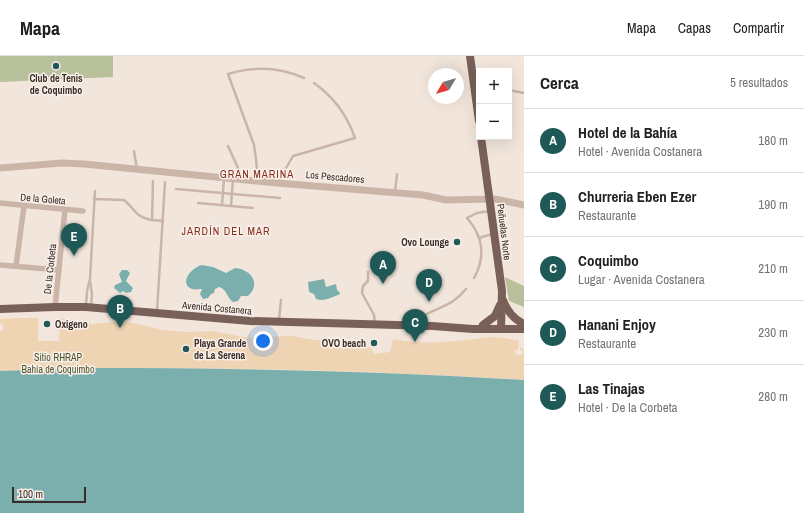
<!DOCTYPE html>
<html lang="es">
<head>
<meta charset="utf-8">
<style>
	body { margin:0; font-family:"Archivo Narrow",sans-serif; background:#f6f6f6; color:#202124 }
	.controls { position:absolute; right:12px; top:12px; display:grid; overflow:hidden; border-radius:0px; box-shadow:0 4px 16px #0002 }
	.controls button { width:36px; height:36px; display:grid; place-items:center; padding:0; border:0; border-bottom:1px solid #e0e0e0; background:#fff; color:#202124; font:20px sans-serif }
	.compass { position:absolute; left:428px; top:12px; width:36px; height:36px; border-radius:50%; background:#fff; box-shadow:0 4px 16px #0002; rotate:232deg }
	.scale { position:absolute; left:12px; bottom:10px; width:74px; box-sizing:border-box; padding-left:4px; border:2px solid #372c28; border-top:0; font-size:11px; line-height:14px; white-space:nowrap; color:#372c28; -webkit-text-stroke:3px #faf0e9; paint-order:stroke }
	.you { position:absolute; left:263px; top:285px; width:14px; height:14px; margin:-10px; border:3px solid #fff; border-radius:50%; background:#1a73e8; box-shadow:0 0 0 6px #1a73e833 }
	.badge { display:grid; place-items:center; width:26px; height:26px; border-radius:50%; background:#1e5957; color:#fff; font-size:13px; font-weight:700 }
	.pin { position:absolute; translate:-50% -33px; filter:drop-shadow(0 1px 2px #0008) }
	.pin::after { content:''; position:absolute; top:21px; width:14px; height:12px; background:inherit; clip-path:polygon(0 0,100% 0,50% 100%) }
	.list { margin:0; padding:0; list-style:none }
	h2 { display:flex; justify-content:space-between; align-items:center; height:52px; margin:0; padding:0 16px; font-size:17px }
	h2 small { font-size:13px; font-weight:400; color:#757577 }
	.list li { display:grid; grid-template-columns:26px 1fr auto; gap:12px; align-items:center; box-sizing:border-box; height:64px; padding:0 16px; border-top:1px solid #e0e0e0 }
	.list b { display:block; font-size:15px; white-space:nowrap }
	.list p { margin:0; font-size:13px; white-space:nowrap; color:#757577 }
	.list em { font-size:13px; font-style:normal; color:#757577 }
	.map { position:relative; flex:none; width:524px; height:457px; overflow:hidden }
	header { display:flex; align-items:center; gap:24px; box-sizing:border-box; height:56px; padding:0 20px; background:#fff; border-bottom:1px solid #e0e0e0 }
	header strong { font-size:19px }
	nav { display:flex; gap:22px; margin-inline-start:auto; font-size:14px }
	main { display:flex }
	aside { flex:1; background:#fff }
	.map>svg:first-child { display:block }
</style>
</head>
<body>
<header>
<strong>Mapa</strong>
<nav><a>Mapa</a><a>Capas</a><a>Compartir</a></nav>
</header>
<main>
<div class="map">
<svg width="524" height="457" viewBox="0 0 524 457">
	<rect width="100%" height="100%" fill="#f2e6dc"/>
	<g fill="#b8c19c">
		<polygon points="0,0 113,0 113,21 0,26"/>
		<polygon points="505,221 524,230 524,251 509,245"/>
	</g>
	<path fill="#eed4b3" d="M17,262h21v23h21l1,-23 32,6 32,-3 39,9 25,2 25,-1 31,6 48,-1 23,4h24v8h12l-1,-2h4v-2l7,2 2,2 8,-1 3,7 16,-2 3,-13c23,5 48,4 71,1 9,0 18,-3 27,-3 10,0 18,2 28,4l-1,9h-3v4l7,1 1,-4 -3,-1v-2l4,1v31c-174,-11 -349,-15 -524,-9v-40h3v-7l-3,-1v-4z"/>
	<g fill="#7bafad">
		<path d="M202,209l11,2 13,6 9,-5c15,1 27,15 13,28h-7l-3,5 -5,1c-6,-4 -6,-13 -14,-15l-4,2 -1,4 -3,1 -3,4 -5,1 -3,-5 2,-5c-3,0 -7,1 -10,0 -14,-6 0,-22 10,-24z"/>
		<polygon points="122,214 127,214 130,217 126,225 133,232 131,236 126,237 123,235 120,237 114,232 115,229 122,226 119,218"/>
		<path d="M324,223l2,8 10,-3 1,6 3,3v1c-8,3 -15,8 -24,5l-2,-5 -5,-2 -1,-10z"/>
		<path d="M91,312c144,0 289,3 433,12v133h-524v-142z"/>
	</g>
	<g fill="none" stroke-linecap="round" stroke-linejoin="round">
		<g stroke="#cab5a8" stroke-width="2.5">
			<polyline points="509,34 524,37"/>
			<polyline points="228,90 243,123"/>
			<polyline points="134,95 137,113"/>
			<polyline points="153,125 152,164 163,165"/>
			<path d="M258,125l-2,-22 -2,-14 -26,-71c26,-8 51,-7 76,4"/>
			<path d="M278,126l15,-26 62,-18c-8,-23 -21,-41 -41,-55"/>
			<polyline points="176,133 280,142"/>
			<polyline points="395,136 397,118"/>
			<path d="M94,143l30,1c11,9 12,18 28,20"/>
			<polyline points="198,147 253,152"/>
			<polyline points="222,149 224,122"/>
			<polyline points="231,150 233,123"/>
			<polyline points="479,182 492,178"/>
			<polyline points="368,216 368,225 363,230 362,237 374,259 375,268"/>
			<path d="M474,222c12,-21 9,-42 -7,-60l10,-5 13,-2"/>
			<polyline points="90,225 92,239 91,250"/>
			<polyline points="86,250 87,235 90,223 95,135"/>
			<polyline points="157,255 165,126"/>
			<polyline points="279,264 281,244"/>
			<path d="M422,269l3,-10c17,-9 28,-10 41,-26"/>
		</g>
		<g stroke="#cab5a8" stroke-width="5.5">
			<polyline points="0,147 83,155"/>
			<polyline points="0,209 59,214"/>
			<polyline points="16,210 24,150"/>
			<polyline points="55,251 65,154"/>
		</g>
		<polyline stroke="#cab5a8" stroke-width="7" points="0,112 62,107 84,108 277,127 423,139 446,144 495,143 524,149"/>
		<g stroke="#796159" stroke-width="8">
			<polyline points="470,0 479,65"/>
			<polyline points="481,81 502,235 501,273"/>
			<path d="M503,244c4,11 10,19 21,24"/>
			<polyline points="0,253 55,251 86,251 250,265 432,270 473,273 524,273"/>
			<polyline points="483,269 495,260 500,249"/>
		</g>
	</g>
	<g fill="#1e5957" stroke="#faf0e9" stroke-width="1.5">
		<circle cx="56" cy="10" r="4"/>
		<circle cx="457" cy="186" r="4"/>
		<circle cx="47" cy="268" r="4"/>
		<circle cx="374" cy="287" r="4"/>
		<circle cx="186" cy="293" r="4"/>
	</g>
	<g text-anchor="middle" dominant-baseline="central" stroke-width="3" stroke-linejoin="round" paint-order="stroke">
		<g font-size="10" font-weight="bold" fill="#372c28" stroke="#faf0e9" text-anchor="end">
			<text x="56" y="22" text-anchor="middle">Club de Tenis<tspan x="56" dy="12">de Coquimbo</tspan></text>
			<text x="449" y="186">Ovo Lounge</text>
			<text x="55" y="268" text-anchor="start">Oxigeno</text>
			<text x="194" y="287" text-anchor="start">Playa Grande<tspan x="194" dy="12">de La Serena</tspan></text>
			<text x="366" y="287">OVO beach</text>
		</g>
		<g font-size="10" fill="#372c28" stroke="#faf0e9">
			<text transform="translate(335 121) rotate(5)">Los Pescadores</text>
			<text transform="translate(43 143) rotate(5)">De la Goleta</text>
			<text transform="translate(504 176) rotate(83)">Peñuelas Norte</text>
			<text transform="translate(50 213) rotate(-84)">De la Corbeta</text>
			<text transform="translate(217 252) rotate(5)">Avenida Costanera</text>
		</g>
		<g font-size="10" fill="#4a552c" stroke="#faf0e9">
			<text x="58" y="301">Sitio RHRAP<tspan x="58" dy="12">Bahía de Coquimbo</tspan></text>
		</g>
		<g font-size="11" letter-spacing="1" fill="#863021" stroke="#faf0e9">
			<text x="257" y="118">GRAN MARINA</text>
			<text x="226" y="175">JARDÍN DEL MAR</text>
		</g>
	</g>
</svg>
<div class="controls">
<button>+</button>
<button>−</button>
</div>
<svg class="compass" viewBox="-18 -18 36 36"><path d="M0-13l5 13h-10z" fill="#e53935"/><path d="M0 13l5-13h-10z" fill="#757577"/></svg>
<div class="scale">100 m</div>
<div class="you"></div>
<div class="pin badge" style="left:383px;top:228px">A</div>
<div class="pin badge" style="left:120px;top:272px">B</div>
<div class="pin badge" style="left:415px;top:286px">C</div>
<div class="pin badge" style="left:429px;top:246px">D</div>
<div class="pin badge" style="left:74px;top:200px">E</div>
</div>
<aside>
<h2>Cerca<small>5 resultados</small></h2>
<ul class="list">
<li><span class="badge">A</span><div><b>Hotel de la Bahía</b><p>Hotel · Avenida Costanera</p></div><em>180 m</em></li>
<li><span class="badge">B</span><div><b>Churreria Eben Ezer</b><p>Restaurante</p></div><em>190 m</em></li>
<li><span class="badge">C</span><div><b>Coquimbo</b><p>Lugar · Avenida Costanera</p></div><em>210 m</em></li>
<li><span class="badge">D</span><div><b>Hanani Enjoy</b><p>Restaurante</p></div><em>230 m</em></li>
<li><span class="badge">E</span><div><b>Las Tinajas</b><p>Hotel · De la Corbeta</p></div><em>280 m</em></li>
</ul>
</aside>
</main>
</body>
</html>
